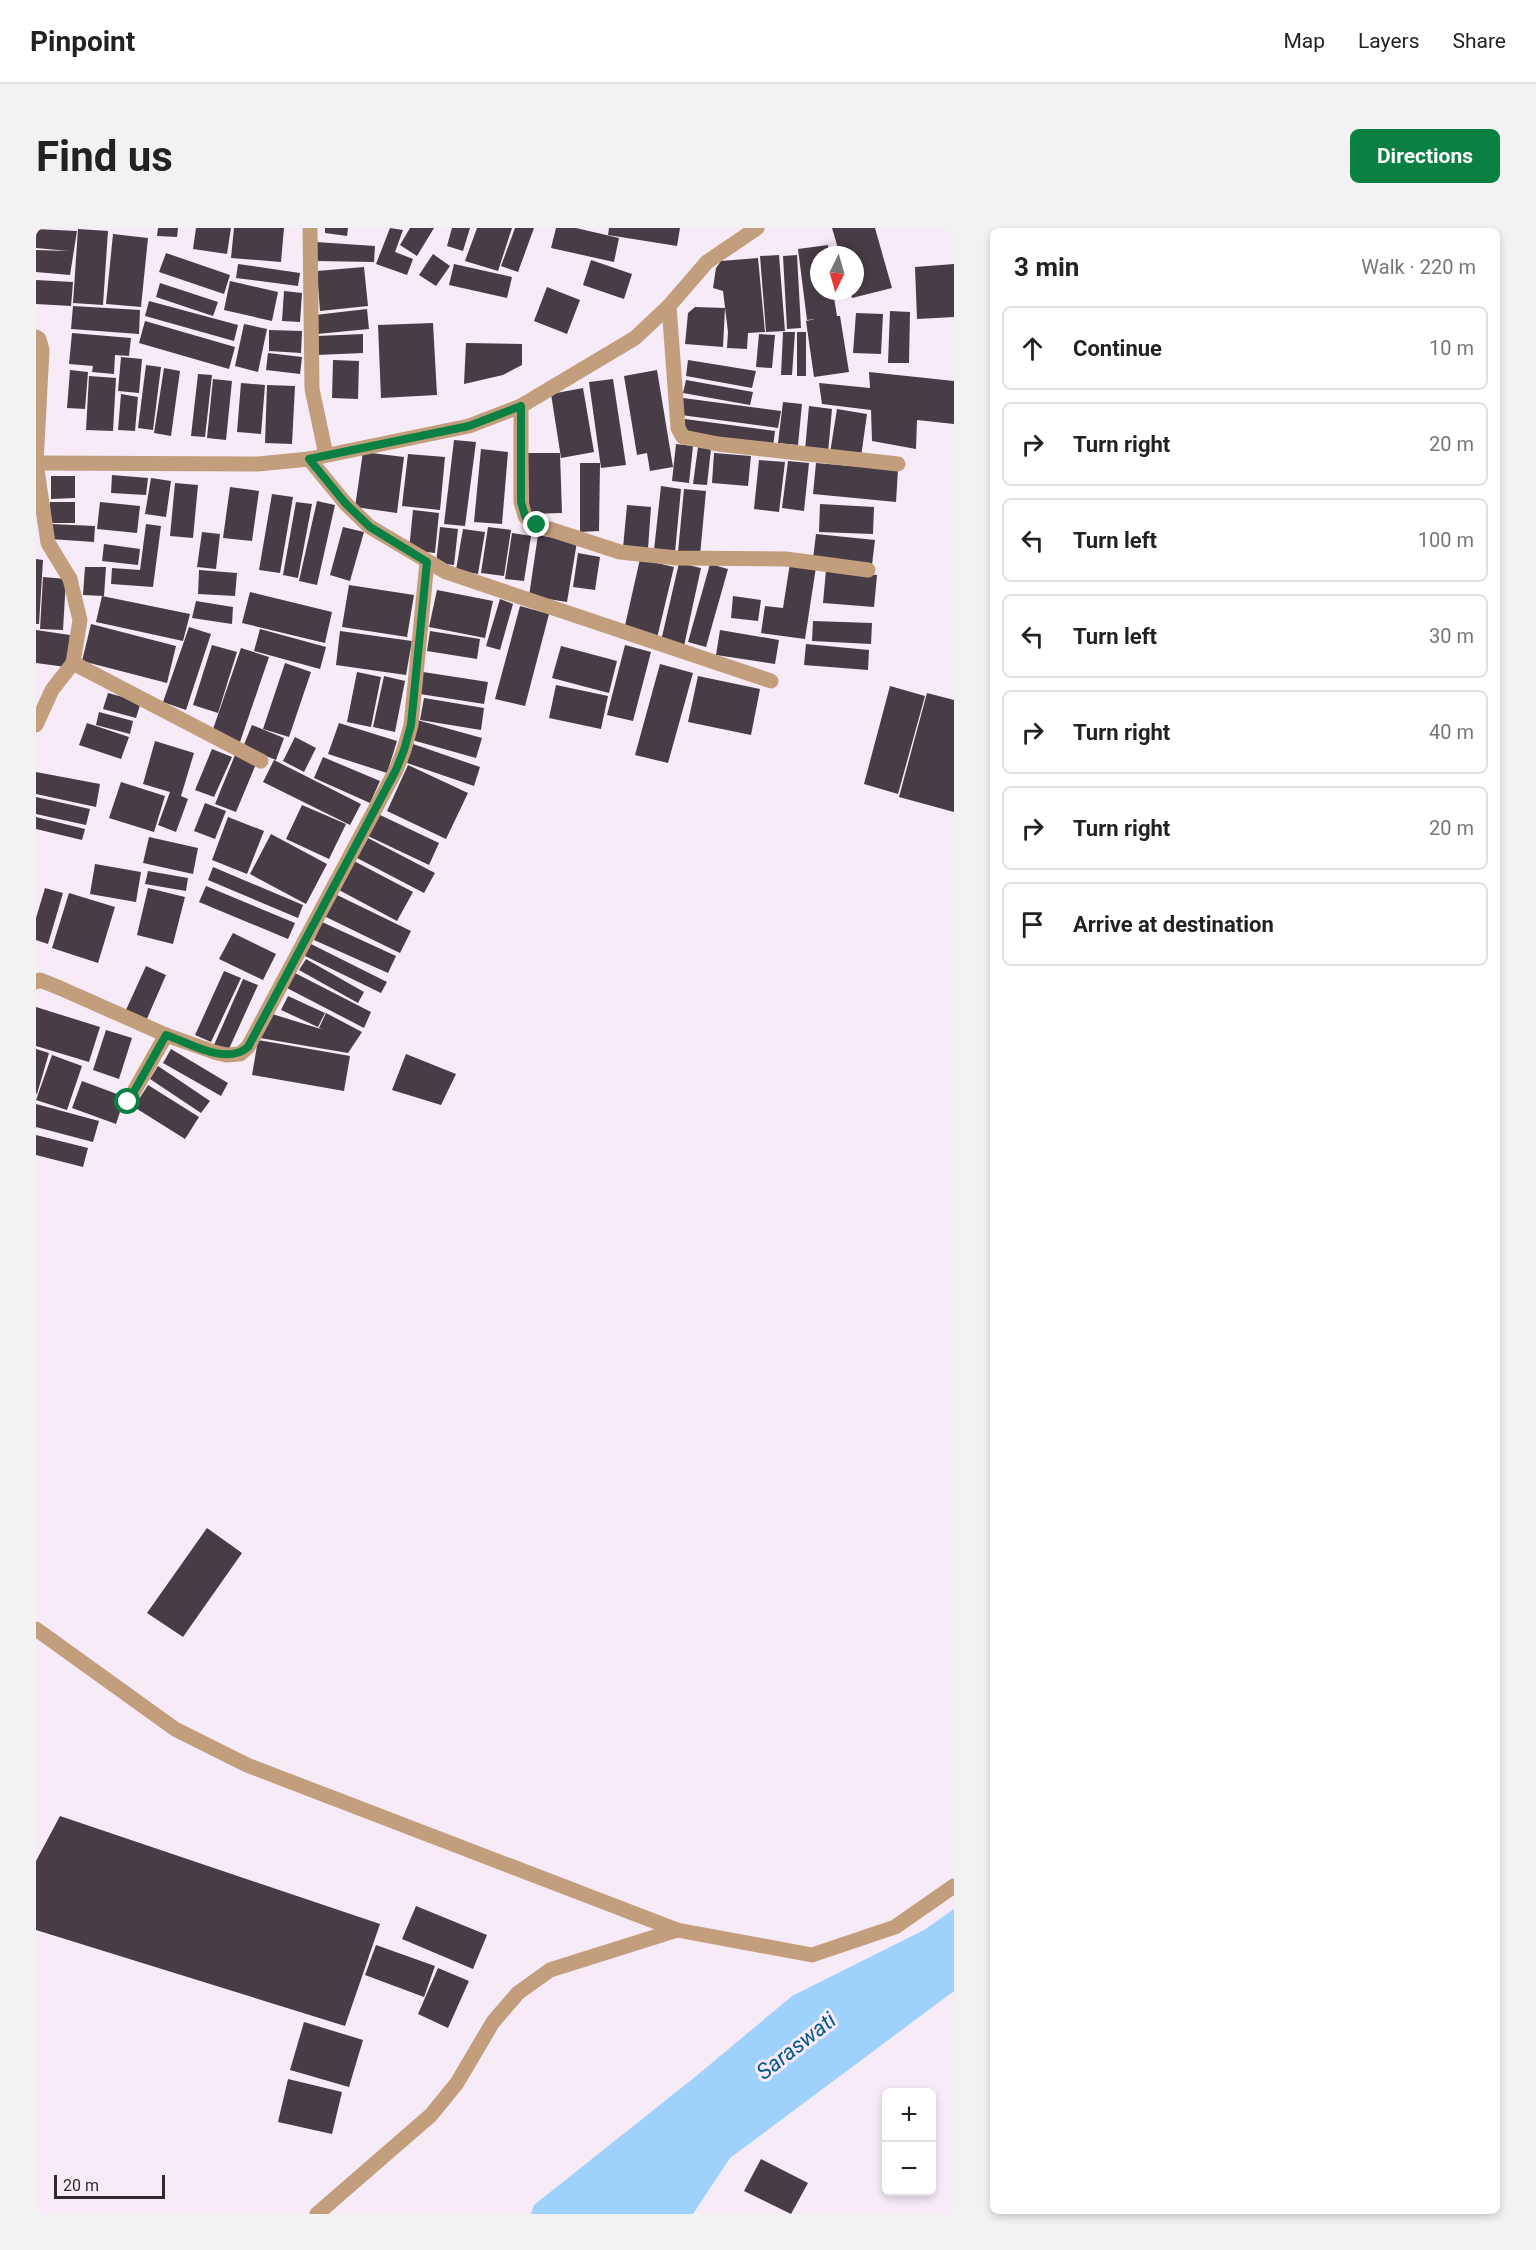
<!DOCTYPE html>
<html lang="en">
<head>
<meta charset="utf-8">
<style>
	body { margin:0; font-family:Roboto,sans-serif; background:#f2f2f2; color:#222 }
	.controls { position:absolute; right:18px; bottom:18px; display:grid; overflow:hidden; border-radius:9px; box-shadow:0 3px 9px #0003 }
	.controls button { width:54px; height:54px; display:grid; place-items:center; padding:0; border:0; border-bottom:2px solid #e0e0e0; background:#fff; color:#222; font:30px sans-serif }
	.compass { position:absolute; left:774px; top:18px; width:54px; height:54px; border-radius:50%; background:#fff; box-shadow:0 3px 9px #0003; rotate:185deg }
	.scale { position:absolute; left:18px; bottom:15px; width:111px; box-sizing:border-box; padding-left:6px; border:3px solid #2e2a2e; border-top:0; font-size:16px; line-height:21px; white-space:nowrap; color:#2e2a2e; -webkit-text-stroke:4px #f7ebf7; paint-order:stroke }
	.stop { position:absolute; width:18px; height:18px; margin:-14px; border:4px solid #0b8043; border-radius:50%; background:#fff }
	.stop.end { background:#0b8043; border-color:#fff; box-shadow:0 2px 6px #0008 }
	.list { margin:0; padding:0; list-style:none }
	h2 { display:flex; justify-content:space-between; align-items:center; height:78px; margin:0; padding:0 24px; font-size:26px }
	h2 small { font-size:20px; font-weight:400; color:#767676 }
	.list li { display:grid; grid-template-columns:39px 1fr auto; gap:18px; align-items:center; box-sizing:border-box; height:84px; margin:0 12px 12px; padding:0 12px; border:2px solid #e0e0e0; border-radius:9px }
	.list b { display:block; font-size:22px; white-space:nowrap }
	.list em { font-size:20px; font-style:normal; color:#767676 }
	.icon { flex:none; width:33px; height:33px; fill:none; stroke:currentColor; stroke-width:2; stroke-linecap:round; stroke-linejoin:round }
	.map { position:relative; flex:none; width:918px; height:1986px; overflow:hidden; border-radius:9px }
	header { display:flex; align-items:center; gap:36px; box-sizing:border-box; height:84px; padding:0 30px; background:#fff; border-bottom:2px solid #e0e0e0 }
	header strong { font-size:28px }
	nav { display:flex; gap:33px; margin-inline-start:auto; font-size:21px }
	.intro { display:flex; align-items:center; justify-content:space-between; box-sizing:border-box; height:144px; padding:0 36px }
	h1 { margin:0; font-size:42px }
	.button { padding:15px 27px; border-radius:9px; background:#0b8043; color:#fff; font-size:21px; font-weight:700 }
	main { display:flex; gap:36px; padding:0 36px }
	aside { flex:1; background:#fff; border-radius:9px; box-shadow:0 3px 9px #0003 }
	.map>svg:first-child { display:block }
</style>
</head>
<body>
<header>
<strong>Pinpoint</strong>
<nav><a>Map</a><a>Layers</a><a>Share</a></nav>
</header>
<div class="intro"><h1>Find us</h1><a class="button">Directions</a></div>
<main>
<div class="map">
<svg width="918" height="1986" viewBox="0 0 918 1986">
	<rect width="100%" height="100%" fill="#f7ebf7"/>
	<polygon fill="#9ed2fc" points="918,1681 918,1763 694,1930 657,1986 495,1986 498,1977 659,1849 756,1768 888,1702"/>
	<g fill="#483d46">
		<polygon points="122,0 142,0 141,9 121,8"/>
		<polygon points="160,0 195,0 191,26 157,21"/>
		<polygon points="198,0 248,0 245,34 195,30"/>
		<polygon points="289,0 312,0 311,8 289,5"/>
		<polygon points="354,0 367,2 359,24 377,31 371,47 340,36"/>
		<polygon points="374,0 398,0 381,28 364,17"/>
		<polygon points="416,0 434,0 427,23 411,18"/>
		<polygon points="441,0 476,0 462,43 429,33"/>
		<polygon points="479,0 498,0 482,44 465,38"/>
		<polygon points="520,0 540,0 583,10 578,34 515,20"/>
		<polygon points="573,0 644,0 641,18 572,7"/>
		<polygon points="796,0 839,0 856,60 816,70 814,63 819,63 819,27 804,27"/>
		<polygon points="0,1 41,3 34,47 0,44 0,22 33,23 0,20"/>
		<polygon points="42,1 72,3 67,77 37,75"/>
		<polygon points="77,6 112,10 105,79 70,76"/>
		<polygon points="280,14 339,18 338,34 280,33"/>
		<polygon points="792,17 793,27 783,27 783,63 797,63 801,88 804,88 813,144 778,149 770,93 779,91 771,92 762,21"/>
		<polygon points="130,25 194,47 188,66 123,44"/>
		<polygon points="397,26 414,38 400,58 383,47"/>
		<polygon points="743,27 749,103 730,104 724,28"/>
		<polygon points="761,27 765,100 751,101 747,28"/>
		<polygon points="722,30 729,104 712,105 711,121 691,120 692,104 687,63 677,60 680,40 685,33"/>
		<polygon points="555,32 596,46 588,71 547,57"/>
		<polygon points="202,36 264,45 262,58 200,50"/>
		<polygon points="418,36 476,49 471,70 413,57"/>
		<polygon points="918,36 918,89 881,91 879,39"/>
		<polygon points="328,39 332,78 284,83 281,43"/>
		<polygon points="0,52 37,54 35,78 0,76"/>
		<polygon points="194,53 242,64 236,93 188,82"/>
		<polygon points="124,55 182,74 177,88 120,69"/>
		<polygon points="511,59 544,72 531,106 498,93"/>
		<polygon points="248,63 266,65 264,94 246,93"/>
		<polygon points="113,73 202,97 198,113 109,88"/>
		<polygon points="37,78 104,82 103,106 35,101"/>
		<polygon points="659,79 689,80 687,119 649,116 652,85"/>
		<polygon points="331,81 333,101 281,106 279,87"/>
		<polygon points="854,83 874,84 873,135 852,135"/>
		<polygon points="820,85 847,86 845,126 817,125"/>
		<polygon points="109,93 199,119 193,141 103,115"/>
		<polygon points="397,95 401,167 345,170 342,97"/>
		<polygon points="208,96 231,101 222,144 199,138"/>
		<polygon points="233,102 266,103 265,125 233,123"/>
		<polygon points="747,104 759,104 756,147 745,147"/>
		<rect x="761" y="104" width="9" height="44"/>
		<polygon points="36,105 95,110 93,128 79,127 78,146 56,144 57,138 33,136"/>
		<polygon points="327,106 327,125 281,127 281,108"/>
		<polygon points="723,106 739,107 736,140 720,139"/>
		<polygon points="430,115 486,116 486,137 467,147 428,156"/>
		<polygon points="232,125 266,129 264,146 230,142"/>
		<polygon points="85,129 106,131 103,165 82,163"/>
		<polygon points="297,132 323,133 322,171 296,170"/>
		<polygon points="652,132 720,143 716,160 650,148"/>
		<polygon points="110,137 125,139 117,202 102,200"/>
		<polygon points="128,140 144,143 135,208 118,205"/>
		<polygon points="34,142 52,144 49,181 31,180"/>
		<polygon points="621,142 637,239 614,243 611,225 601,227 588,148"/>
		<polygon points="833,144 918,153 918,196 881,192 880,221 836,213 835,182 786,176 783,155 834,160"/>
		<polygon points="162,146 176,147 169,209 155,208"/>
		<polygon points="53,148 80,150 77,203 50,202"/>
		<polygon points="177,151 196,153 190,212 171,210"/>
		<polygon points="577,151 590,237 565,240 553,154"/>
		<polygon points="650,152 717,164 714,177 647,165"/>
		<polygon points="205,155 229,157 225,206 201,204"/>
		<polygon points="231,157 259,158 256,216 229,215"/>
		<polygon points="547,160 558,224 525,230 515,166"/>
		<polygon points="85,166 102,169 99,203 82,202"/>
		<polygon points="647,170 745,183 742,200 645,187"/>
		<polygon points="747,174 766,176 762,217 742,215"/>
		<polygon points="773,178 796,181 792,225 769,222"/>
		<polygon points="801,181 831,186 825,229 794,225"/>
		<polygon points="649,191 739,203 737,219 647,207"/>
		<polygon points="418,212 440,214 429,298 408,296"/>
		<polygon points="640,216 657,218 653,255 636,253"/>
		<polygon points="662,219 675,221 671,257 657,256"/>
		<polygon points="445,221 472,224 466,296 438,294"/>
		<polygon points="327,224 368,229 361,285 319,279"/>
		<polygon points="492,225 524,225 526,285 493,286"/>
		<polygon points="678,225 715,228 712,258 676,255"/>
		<polygon points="372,226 409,229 404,282 366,278"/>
		<polygon points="723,232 749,234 743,284 718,281"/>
		<polygon points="752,233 773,235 768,283 746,280"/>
		<polygon points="544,235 564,235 563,303 544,304"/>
		<polygon points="780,235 862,242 860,274 777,266"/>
		<polygon points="76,247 112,250 110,267 75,265"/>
		<polygon points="15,248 39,248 39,270 15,271"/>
		<polygon points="115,250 135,253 130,289 109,286"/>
		<polygon points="139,255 162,257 157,310 134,308"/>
		<polygon points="625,258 645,261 639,324 618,322"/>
		<polygon points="194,259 223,263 216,313 187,310"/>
		<polygon points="648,261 670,263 664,327 642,324"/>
		<polygon points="236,266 257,269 244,345 223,342"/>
		<polygon points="281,273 299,277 281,357 263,353"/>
		<rect x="14" y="274" width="25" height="21"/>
		<polygon points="64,274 104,278 101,305 61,301"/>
		<polygon points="260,274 276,276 262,350 247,347"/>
		<polygon points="784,276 838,279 837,306 783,304"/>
		<polygon points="591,277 615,279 612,321 587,320"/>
		<polygon points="377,282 403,285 399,325 373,322"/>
		<polygon points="15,296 59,298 58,314 14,311"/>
		<polygon points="110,296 125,298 117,359 75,356 76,340 104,342"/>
		<polygon points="307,299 328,304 314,353 294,347"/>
		<polygon points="404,299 422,301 418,337 400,335"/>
		<polygon points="452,299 475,302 468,348 445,345"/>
		<polygon points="427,301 449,304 442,346 420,342"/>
		<polygon points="166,304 184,306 180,341 161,339"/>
		<polygon points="476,305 495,308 488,353 469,351"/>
		<polygon points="780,306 839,312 836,337 777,331"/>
		<polygon points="502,307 541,314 531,374 493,368"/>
		<polygon points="68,316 104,321 102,337 66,333"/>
		<polygon points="542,325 564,329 559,362 537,359"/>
		<polygon points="0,331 7,332 3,396 0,396"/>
		<polygon points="604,331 638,339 621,410 588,402"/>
		<polygon points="643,335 665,340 648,418 625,413"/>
		<polygon points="754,335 780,339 769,411 725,405 729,378 747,380"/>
		<polygon points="674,336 692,341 670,419 652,414"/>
		<polygon points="49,339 70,339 68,368 47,367"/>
		<polygon points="163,342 201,345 199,368 162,366"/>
		<polygon points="790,342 841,347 838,379 787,375"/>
		<polygon points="7,349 30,351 27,402 4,401"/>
		<polygon points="313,357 378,367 371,409 306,399"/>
		<polygon points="401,362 457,373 449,410 393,399"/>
		<polygon points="214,364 296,384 289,415 206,395"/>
		<polygon points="66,368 154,386 147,413 60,394"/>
		<polygon points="697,368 725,372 722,393 695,390"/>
		<polygon points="464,371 477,376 464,422 450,418"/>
		<polygon points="160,373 197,379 196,396 156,390"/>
		<polygon points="484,378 513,386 489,478 459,471"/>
		<polygon points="777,393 836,395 835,416 776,413"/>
		<polygon points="55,396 140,418 131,455 46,433"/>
		<polygon points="153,399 175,406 150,482 127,474"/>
		<polygon points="224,401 290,419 284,441 218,423"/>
		<polygon points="0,402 34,407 30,439 0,435"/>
		<polygon points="684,402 743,412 739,436 680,427"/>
		<polygon points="304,403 376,413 370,447 300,437"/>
		<polygon points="394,403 444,411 441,431 391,423"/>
		<polygon points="770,416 833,422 832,442 768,437"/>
		<polygon points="176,417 201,424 182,485 157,477"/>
		<polygon points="589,417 615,424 597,493 571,487"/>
		<polygon points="525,418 581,433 573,465 516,450"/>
		<polygon points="205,420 233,429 204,514 176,504"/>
		<polygon points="249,435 275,444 253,509 227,501"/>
		<polygon points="624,436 657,445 632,535 599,527"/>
		<polygon points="321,444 345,449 335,499 311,494"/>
		<polygon points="387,444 452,454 448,476 384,466"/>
		<polygon points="348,448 369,453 359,504 337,499"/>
		<polygon points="662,448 724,461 715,507 652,494"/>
		<polygon points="520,457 572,468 565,501 513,490"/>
		<polygon points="854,458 889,468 862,566 828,556"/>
		<polygon points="72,465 105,474 100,490 67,481"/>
		<polygon points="891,465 918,472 918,584 863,569"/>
		<polygon points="388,470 448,480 445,502 384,492"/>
		<polygon points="63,484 97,493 94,506 60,497"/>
		<polygon points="381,492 446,510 440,530 376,512"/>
		<polygon points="51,495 93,509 85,531 43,517"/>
		<polygon points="303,495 361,513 351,545 292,526"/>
		<polygon points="216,497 248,510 240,532 207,519"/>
		<polygon points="259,509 280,520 268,544 247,533"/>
		<polygon points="119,513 158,525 145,568 152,571 140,604 122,597 134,564 107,556"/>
		<polygon points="377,516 444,539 438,558 371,535"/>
		<polygon points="176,521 196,529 178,569 159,562"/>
		<polygon points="199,527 220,536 200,584 179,576"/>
		<polygon points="287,529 344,553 334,575 278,550"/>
		<polygon points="238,532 325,576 314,597 227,554"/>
		<polygon points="372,537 432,565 410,611 351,583"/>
		<polygon points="0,544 64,556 60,579 0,566"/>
		<polygon points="85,554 129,568 118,604 73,590"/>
		<polygon points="0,569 54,581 50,597 0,586"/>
		<polygon points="169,575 190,583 179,611 158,603"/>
		<polygon points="266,577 310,596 293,631 250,611"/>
		<polygon points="342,586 403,615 393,637 332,608"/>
		<polygon points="0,589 49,601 46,612 0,601"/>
		<polygon points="192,589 228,603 211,646 176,632"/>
		<polygon points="235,606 291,636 270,676 214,646"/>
		<polygon points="113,609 162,620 157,646 107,635"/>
		<polygon points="332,610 399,645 388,665 321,630"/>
		<polygon points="318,633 377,664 361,693 303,662"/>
		<polygon points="59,636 105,644 100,674 54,666"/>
		<polygon points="177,639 267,677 262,690 172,652"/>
		<polygon points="112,643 152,650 150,663 109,656"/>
		<polygon points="170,658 259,695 252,711 163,674"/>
		<polygon points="9,660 27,665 12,716 0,712 0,690"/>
		<polygon points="112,660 149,669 137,716 101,707"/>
		<polygon points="33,665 79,679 62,735 16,720"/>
		<polygon points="299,666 375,703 364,725 288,688"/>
		<polygon points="286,694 360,728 352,745 278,712"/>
		<polygon points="197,705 240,726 227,752 183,731"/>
		<polygon points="273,715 351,754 345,765 267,727"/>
		<polygon points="270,731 328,764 322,775 263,742"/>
		<polygon points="110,738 130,747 110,793 89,784"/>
		<polygon points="188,743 205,750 175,814 159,807"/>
		<polygon points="257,744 335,784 328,800 249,759"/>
		<polygon points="207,751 222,757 192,823 178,817"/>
		<polygon points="252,768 289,785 282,799 245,782"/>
		<polygon points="0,779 64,799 53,834 0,818"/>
		<polygon points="233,785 288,802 283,800 290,785 326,804 312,825 224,810"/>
		<polygon points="70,802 96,810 83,851 57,842"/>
		<polygon points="222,812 314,828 308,863 216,847"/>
		<polygon points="0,821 13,825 1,866 0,865"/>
		<polygon points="135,821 192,855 185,868 127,835"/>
		<polygon points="370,826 420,846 405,877 356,862"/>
		<polygon points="16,827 46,838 31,882 0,872"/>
		<polygon points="122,838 174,873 165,885 114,851"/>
		<polygon points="46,853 89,869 80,896 36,880"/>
		<polygon points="112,857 163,889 149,911 98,879"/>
		<polygon points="0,876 63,893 57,914 0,899"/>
		<polygon points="0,907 52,920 47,939 0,927"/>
		<polygon points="171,1300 206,1325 147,1409 111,1385"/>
		<polygon points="24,1588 344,1696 309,1798 0,1702 0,1633"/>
		<polygon points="380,1678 451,1707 437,1741 366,1711"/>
		<polygon points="340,1717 399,1738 388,1769 329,1747"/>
		<polygon points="402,1740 433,1753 412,1800 382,1786"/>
		<polygon points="268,1794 327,1812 313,1859 254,1842"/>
		<polygon points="252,1851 306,1864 296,1906 242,1894"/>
		<polygon points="725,1931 772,1955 755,1986 708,1963"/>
	</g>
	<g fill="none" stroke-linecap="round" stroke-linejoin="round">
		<g stroke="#c39e7d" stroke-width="15">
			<polyline points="274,0 276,161 290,227"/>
			<polyline points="633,78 642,200 647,209 682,216 862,236"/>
			<polyline points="0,109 3,111 6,122 0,235 12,315 34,351 44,392 37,435 16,462 0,497"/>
			<polyline points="485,178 485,274 489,288 501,297 584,324 641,330 750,331 832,342"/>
			<polyline points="273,231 310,276 334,299 410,344 735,453"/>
			<polyline points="0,235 222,236 273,231 433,198 485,178 599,110 633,78 671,34 721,0"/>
			<polyline points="37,435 225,533"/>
			<polyline points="0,754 4,752 24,760 130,807 178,824 190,827 204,826 212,819 360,542 368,522 375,497 391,334"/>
			<polyline points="92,874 130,807"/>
			<polyline points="0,1401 139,1501 211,1537 641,1702 776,1727 859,1699 918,1658"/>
			<polyline points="281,1986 395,1887 421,1855 457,1794 482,1765 514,1742 641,1702"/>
		</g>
	</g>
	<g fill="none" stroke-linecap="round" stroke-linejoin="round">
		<path stroke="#0b8043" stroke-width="8" d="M92,874l38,-67c24,8 60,31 82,12l148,-277 8,-20 7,-25 16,-163 -57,-35 -24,-23 -37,-45 160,-33 52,-20v96l4,14 12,9"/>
	</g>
	<g text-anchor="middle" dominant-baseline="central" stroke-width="6" stroke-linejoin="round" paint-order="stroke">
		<g font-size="22" font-style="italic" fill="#01598d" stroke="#f7ebf7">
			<text transform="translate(760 1818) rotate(-38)">Saraswati</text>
		</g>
	</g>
</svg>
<div class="controls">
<button>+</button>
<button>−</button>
</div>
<svg class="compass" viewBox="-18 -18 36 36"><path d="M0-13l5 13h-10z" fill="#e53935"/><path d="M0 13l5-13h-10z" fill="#767676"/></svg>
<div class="scale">20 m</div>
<div class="stop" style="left:92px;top:874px"></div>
<div class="stop end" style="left:501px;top:297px"></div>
</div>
<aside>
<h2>3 min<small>Walk · 220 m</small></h2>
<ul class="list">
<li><svg class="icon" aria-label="ahead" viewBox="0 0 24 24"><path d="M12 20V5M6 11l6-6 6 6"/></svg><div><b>Continue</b></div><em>10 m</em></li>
<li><svg class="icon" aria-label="right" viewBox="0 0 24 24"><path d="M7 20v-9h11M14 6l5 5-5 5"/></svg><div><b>Turn right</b></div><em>20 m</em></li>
<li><svg class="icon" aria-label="left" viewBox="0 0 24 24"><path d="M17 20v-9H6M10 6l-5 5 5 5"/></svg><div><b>Turn left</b></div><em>100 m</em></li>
<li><svg class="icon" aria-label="left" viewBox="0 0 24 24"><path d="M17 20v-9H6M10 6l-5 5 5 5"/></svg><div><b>Turn left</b></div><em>30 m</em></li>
<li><svg class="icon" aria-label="right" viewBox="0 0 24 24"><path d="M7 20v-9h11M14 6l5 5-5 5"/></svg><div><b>Turn right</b></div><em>40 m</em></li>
<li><svg class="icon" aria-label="right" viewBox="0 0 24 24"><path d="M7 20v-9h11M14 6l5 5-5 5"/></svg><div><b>Turn right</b></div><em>20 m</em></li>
<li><svg class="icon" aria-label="arrive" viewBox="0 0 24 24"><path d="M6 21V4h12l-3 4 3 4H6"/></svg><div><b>Arrive at destination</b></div></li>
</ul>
</aside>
</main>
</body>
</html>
